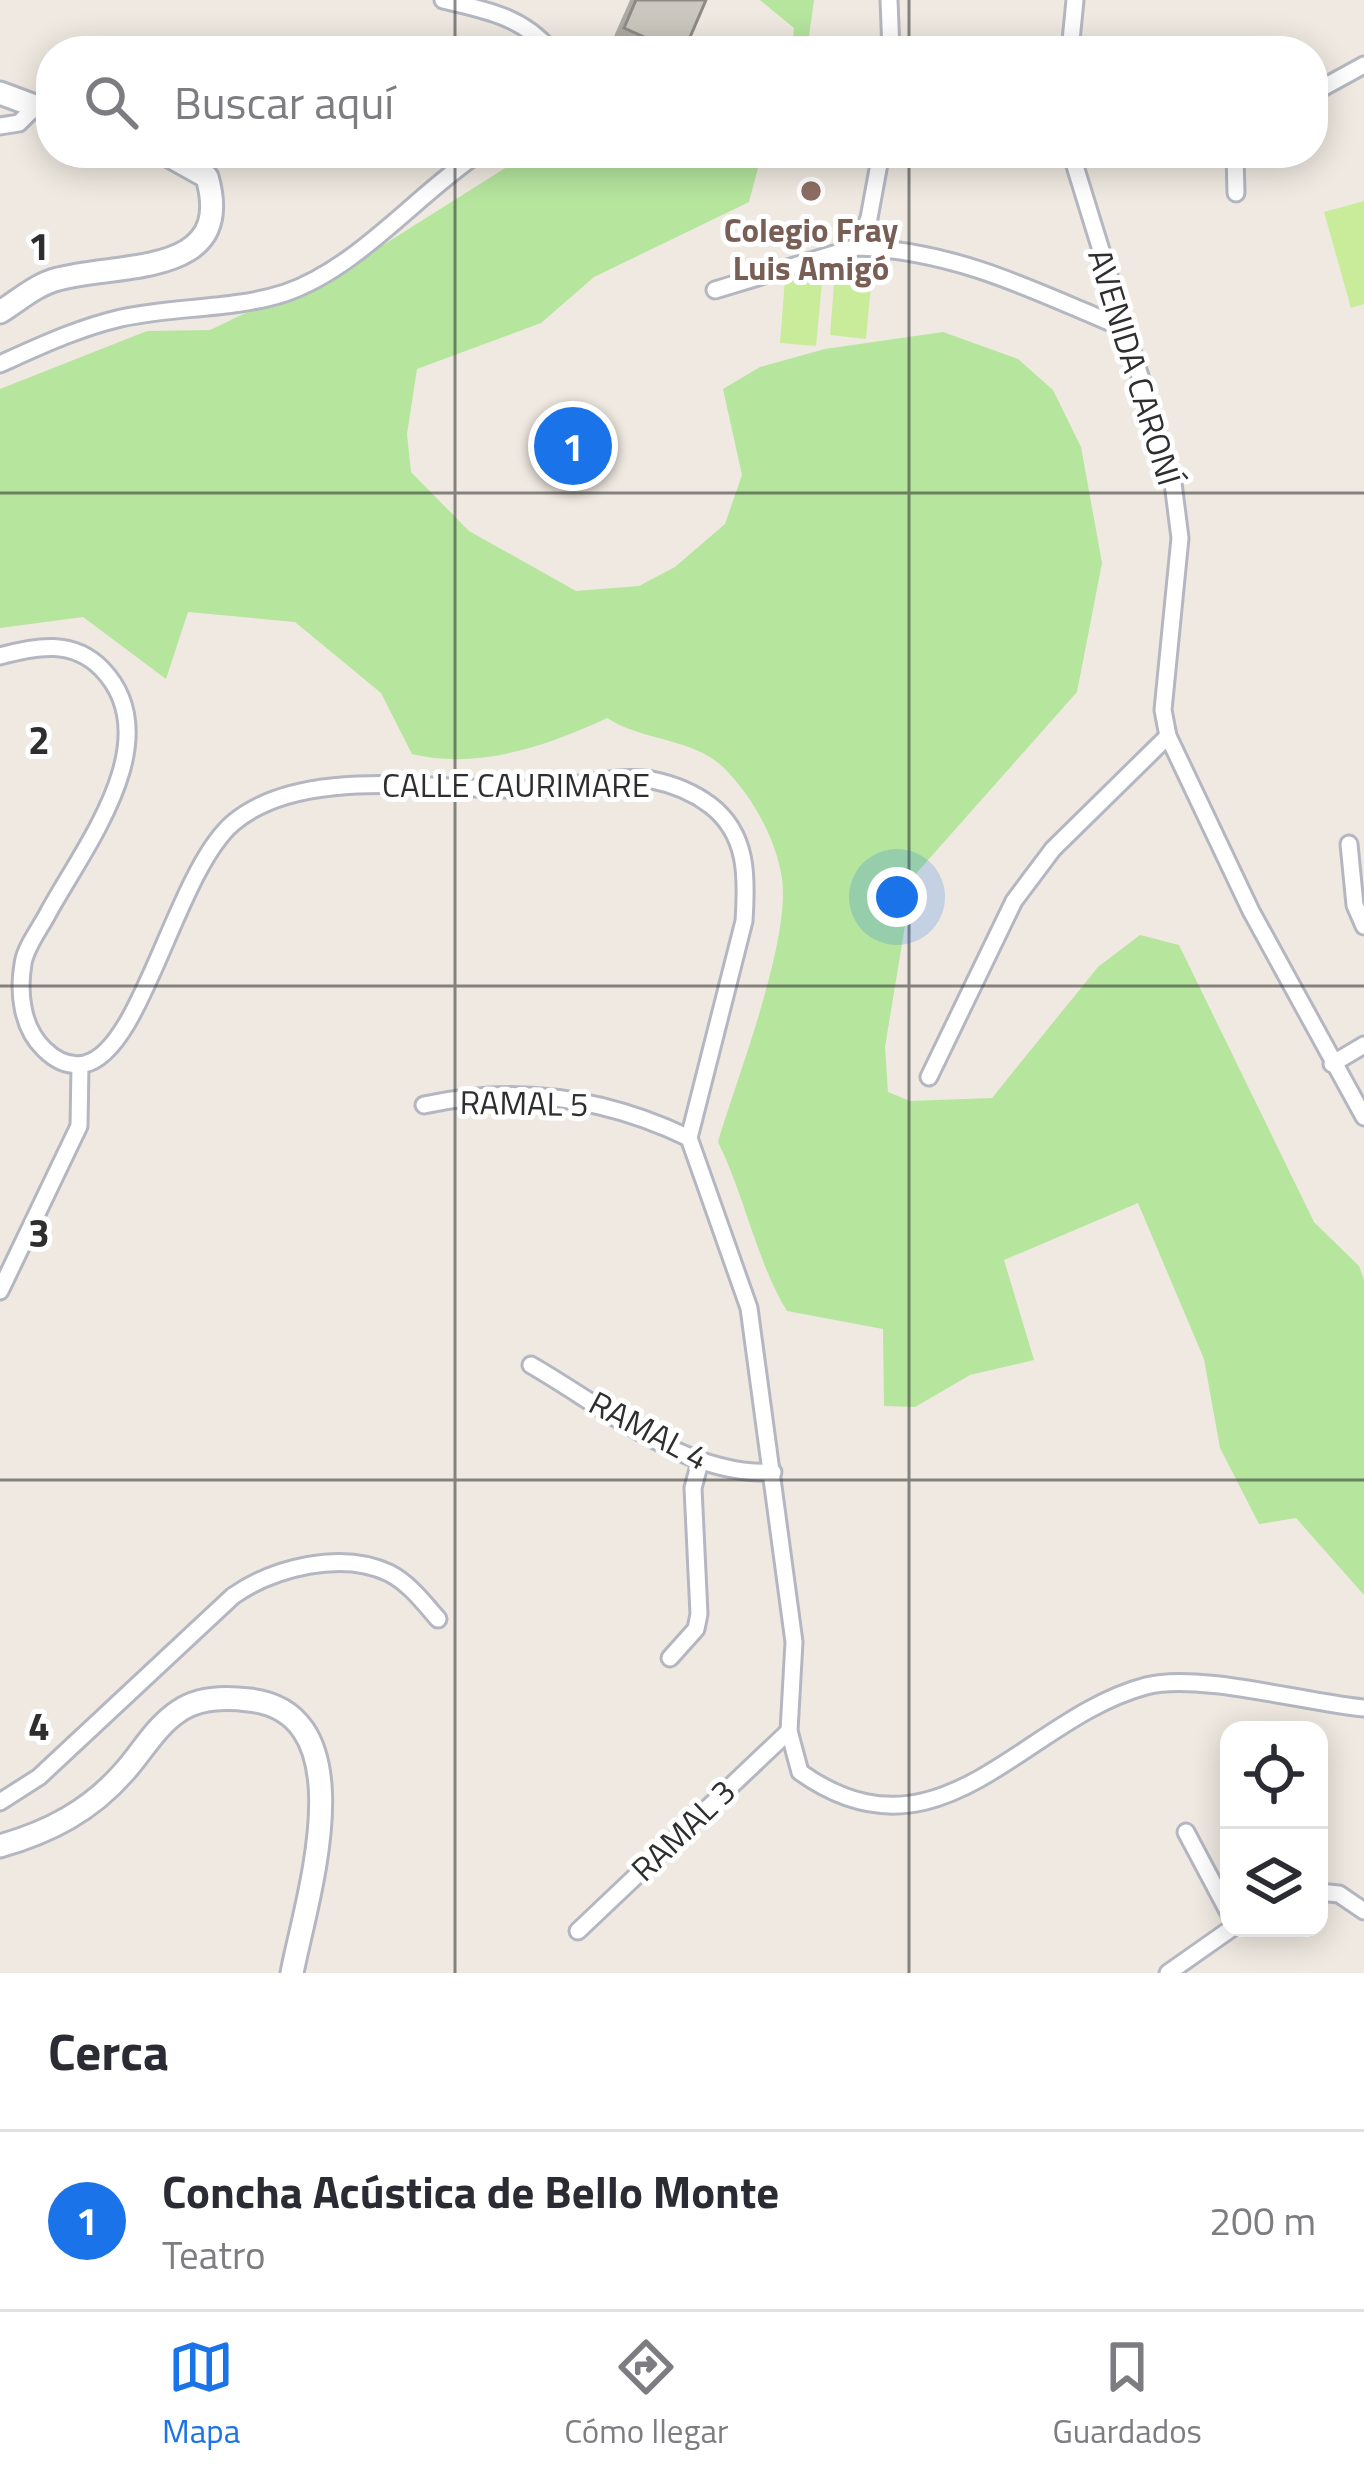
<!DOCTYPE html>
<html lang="es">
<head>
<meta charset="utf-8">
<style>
	body { margin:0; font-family:"Titillium Web",sans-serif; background:#f2f2f3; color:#2b2b33 }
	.controls { position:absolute; right:36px; bottom:36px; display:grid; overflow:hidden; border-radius:24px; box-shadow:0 6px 30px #0003 }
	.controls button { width:108px; height:108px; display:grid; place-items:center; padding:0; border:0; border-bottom:3px solid #e1e1e2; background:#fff; color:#2b2b33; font:60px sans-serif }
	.you { position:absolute; left:897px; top:897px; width:42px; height:42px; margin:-30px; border:9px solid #fff; border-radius:50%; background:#1a73e8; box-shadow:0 0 0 18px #1a73e833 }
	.badge { display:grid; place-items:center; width:78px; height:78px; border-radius:50%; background:#1a73e8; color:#fff; font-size:39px; font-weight:700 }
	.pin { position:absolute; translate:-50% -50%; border:6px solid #fff; box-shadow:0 3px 12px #0006 }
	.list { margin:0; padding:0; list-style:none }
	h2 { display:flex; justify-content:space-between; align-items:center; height:156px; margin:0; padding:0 48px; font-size:51px }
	h2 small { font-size:39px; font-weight:400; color:#7c7c81 }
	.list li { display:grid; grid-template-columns:78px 1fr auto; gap:36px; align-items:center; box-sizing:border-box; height:180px; padding:0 48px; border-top:3px solid #e1e1e2 }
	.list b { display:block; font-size:45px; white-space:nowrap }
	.list p { margin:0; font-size:39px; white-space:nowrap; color:#7c7c81 }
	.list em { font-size:39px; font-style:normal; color:#7c7c81 }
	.icon { flex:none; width:66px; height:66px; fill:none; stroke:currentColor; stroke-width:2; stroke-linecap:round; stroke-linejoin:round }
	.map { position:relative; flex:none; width:1364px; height:1973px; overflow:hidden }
	.search { position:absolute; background:#fff; box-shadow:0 6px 30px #0003; left:36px; right:36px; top:36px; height:132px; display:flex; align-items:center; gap:30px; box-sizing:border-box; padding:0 42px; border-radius:48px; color:#7c7c81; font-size:45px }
	.sheet { height:336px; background:#fff }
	nav { display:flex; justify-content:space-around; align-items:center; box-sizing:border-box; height:168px; border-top:3px solid #e1e1e2; background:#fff; font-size:33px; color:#7c7c81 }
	nav a { display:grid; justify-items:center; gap:6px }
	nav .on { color:#1a73e8 }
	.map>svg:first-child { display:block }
</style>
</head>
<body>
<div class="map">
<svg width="1364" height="1973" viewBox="0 0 1364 1973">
	<rect width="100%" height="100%" fill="#efe9e1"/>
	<g fill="#b6e59e">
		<polygon points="760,0 814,0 807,51 792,51 794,28"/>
		<path d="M529,153h233l-13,49 -155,75 -53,46 -124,46 -10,65 4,38 58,59 107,60 63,-5 36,-19 50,-43 17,-49 -19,-86 37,-22 65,-18 118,-17 75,27 35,31 28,57 21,116 -25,129 -164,185 -28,170 3,45 22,9 82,-3 106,-131 42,-32 39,10 135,277 45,44 5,14v315l-68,-77 -37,6 -39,-76 -16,-89 -66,-156 -134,57 30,100 -64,15 -55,32 -31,-1 -1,-77 -96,-18c-30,-48 -42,-115 -69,-169 19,-65 76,-208 63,-269 -7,-38 -30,-78 -57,-105 -30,-30 -82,-27 -117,-50 -59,28 -130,52 -195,36l-31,-61 -86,-71 -107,-10 -22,67 -83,-62 -83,11v-239l147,-58 63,-1 159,-76z"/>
	</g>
	<g fill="#c9ec9a">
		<polygon points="1364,201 1364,304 1351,308 1324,212"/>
		<polygon points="835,271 872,274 866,339 830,335"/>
		<polygon points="785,279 822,282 816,346 780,343"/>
	</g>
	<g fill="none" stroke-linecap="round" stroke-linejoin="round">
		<defs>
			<g id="street">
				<path d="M443,0c42,10 79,16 108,51"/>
				<polyline points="889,0 891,51"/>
				<polyline points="1070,51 1075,0"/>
				<polyline points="1313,93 1364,65"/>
				<polyline points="0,126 19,123 36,106"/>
				<path d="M881,153l-12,65 -12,29c100,4 176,43 266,81"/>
				<polyline points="1071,153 1173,483 1180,538 1163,710 1168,736 1251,911 1364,1117"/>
				<polyline points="1235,153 1236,193"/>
				<polyline points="715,290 857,247"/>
				<path d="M0,364c40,-18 78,-36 121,-46 54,-12 111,-8 164,-25 73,-25 131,-98 194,-140"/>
				<path d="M0,656c36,-10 73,-17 102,13 68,71 -19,179 -55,246 -8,15 -22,33 -24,49 -5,29 -1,64 21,85 10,10 24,18 40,15 58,-11 91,-191 149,-241 72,-61 213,-30 301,-34 39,-1 79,-15 118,-9 20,4 42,13 58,25 38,29 37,72 34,116l-55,217 60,170 45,334 -5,89 11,41c140,100 224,-54 346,-86 52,-14 161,17 218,22"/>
				<polyline points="1349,844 1355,905 1364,926"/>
				<polyline points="1332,1064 1364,1045"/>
				<polyline points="929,1077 1014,901 1053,849 1168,736"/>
				<path d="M424,1105c92,-20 182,-7 265,33"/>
				<polyline points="0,1291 79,1126 80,1065"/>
				<path d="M531,1365c73,42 156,112 242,107"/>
				<polyline points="670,1658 696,1629 699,1614 693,1488 700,1462"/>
				<path d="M0,1802l39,-25 194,-181c40,-28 109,-46 156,-23 20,10 35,30 49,46"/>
				<polyline points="1186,1832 1229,1913"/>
				<polyline points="1319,1892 1339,1894 1364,1911"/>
				<polyline points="578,1931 789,1731"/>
				<polyline points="1168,1973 1232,1928"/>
			</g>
			<g id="secondary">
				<polyline points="0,93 51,112"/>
				<path d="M0,312c18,-11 37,-28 58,-33 64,-17 178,-1 149,-102l-43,-24"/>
				<path d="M0,1846c49,-14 90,-35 124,-74 18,-20 32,-46 55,-61 20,-14 47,-14 70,-11 120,13 56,203 43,273"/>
			</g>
		</defs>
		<use href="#street" stroke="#b4b7c1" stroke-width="21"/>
		<use href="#secondary" stroke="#b4b7c1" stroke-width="27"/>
		<use href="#street" stroke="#fff" stroke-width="15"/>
		<use href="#secondary" stroke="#fff" stroke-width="21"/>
	</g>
	<polygon fill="#afaba4" points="630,0 706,0 684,51 611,51 608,50"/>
	<polygon fill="#cbc7bf" stroke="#8e8b86" stroke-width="3" points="636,0 706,0 684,51 676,51 624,28"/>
	<path fill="none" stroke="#2e2e2e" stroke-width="3" stroke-opacity="0.55" d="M455,0v51M909,0v51M455,153v1820M909,153v1820M0,493h1364M0,986h1364M0,1480h1364"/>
	<circle fill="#8d6e63" stroke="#fff" stroke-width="4.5" cx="811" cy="191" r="12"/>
	<g text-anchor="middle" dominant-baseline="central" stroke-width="10" stroke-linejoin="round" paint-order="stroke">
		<g font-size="33" font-weight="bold" fill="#785e54" stroke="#fff">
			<text x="811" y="230">Colegio Fray<tspan x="811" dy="38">Luis Amigó</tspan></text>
		</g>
		<g font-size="33" fill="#2e2e2e" stroke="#fff">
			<text transform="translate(1135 367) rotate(73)">AVENIDA CARONÍ</text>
			<text x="516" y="785">CALLE CAURIMARE</text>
			<text transform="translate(524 1103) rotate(1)">RAMAL 5</text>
			<text transform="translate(649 1430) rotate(28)">RAMAL 4</text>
			<text transform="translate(683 1830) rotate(-44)">RAMAL 3</text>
		</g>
	</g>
	<g font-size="39" text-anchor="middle" font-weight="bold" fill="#2e2e2e" stroke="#fff" stroke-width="10" stroke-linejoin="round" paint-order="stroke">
		<text x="39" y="260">1</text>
		<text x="39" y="754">2</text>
		<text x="39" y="1247">3</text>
		<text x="39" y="1740">4</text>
	</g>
</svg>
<div class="controls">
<button><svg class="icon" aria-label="locate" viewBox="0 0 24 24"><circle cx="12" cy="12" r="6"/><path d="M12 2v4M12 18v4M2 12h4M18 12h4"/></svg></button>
<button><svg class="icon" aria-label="layers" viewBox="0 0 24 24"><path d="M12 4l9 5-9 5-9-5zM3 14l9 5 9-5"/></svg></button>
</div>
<div class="you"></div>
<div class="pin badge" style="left:573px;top:446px">1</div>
<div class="search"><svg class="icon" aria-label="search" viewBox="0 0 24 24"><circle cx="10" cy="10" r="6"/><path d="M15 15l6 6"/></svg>Buscar aquí</div>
</div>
<section class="sheet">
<h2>Cerca<small></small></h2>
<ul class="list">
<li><span class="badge">1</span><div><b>Concha Acústica de Bello Monte</b><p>Teatro</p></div><em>200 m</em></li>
</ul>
</section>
<nav>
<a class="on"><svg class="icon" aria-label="map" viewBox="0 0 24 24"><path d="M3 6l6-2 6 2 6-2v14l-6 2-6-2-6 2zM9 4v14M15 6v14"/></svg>Mapa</a>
<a><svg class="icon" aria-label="directions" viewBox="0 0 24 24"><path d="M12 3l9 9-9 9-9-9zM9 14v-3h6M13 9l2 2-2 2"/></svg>Cómo llegar</a>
<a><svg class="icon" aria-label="saved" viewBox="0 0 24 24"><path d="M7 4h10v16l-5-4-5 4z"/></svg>Guardados</a>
</nav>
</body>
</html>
